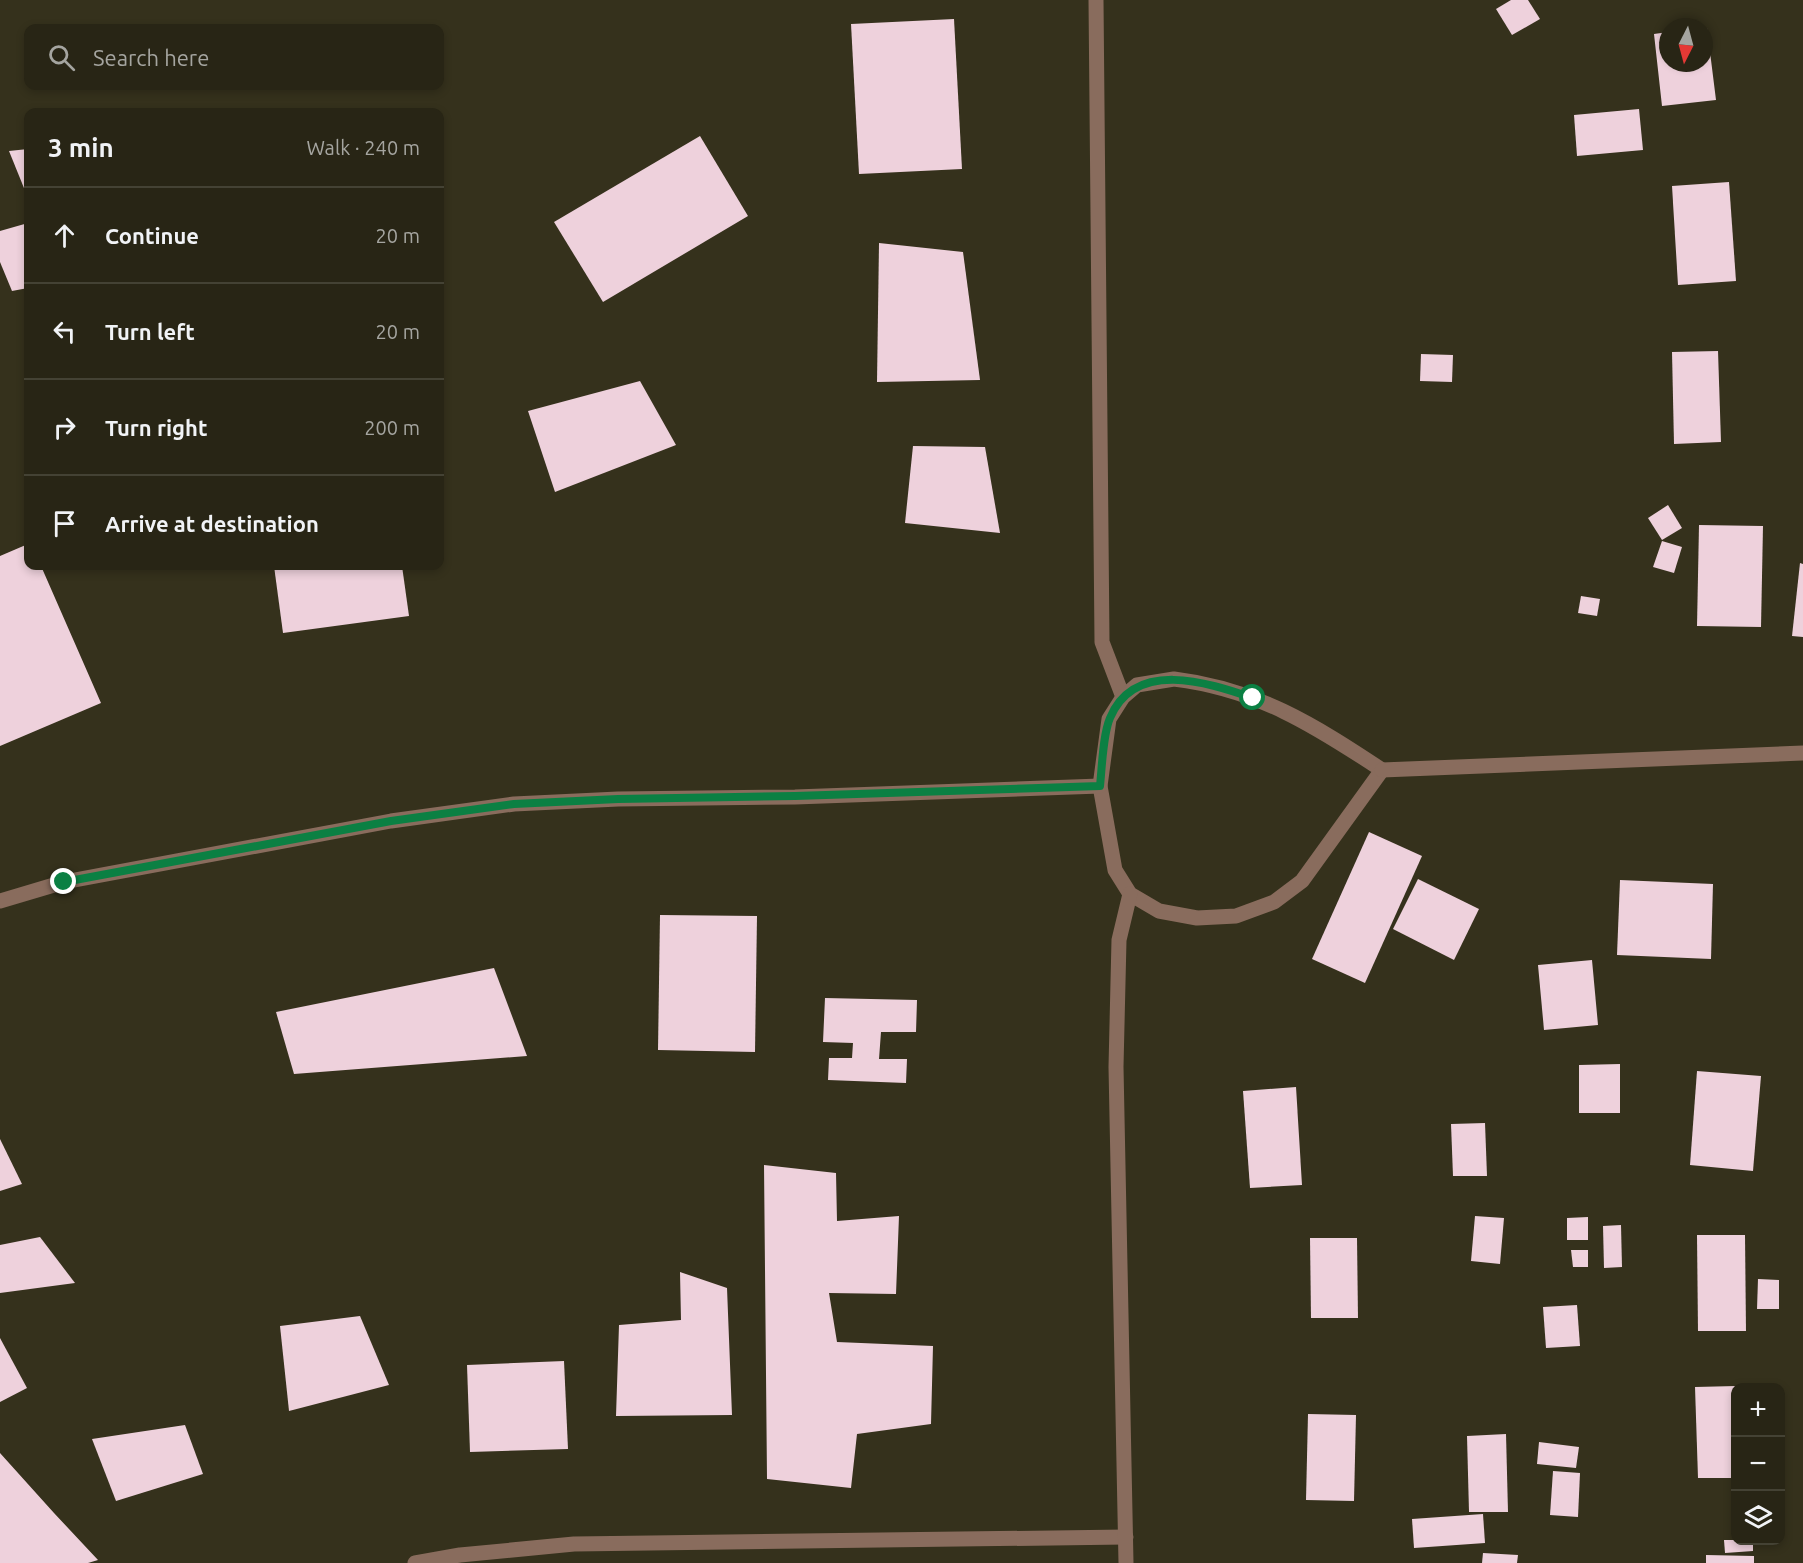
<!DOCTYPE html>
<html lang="en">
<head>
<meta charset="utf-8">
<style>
	body { margin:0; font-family:Ubuntu,sans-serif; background:#343122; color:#f1f3f6 }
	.controls { position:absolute; right:18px; bottom:18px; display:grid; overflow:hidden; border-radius:12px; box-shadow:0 3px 9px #0003 }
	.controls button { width:54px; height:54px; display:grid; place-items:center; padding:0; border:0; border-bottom:2px solid #444234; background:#282515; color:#f1f3f6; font:30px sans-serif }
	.compass { position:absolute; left:1659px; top:18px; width:54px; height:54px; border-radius:50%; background:#282515; box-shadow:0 3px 9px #0003; rotate:186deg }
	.stop { position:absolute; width:18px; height:18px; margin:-14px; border:4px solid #0b8043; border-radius:50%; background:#fff }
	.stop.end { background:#0b8043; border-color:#fff; box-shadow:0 2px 6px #0008 }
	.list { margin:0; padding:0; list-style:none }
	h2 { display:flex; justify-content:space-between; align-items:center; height:78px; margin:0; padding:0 24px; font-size:26px }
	h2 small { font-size:20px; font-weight:400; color:#a5a5a0 }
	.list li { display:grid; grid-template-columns:39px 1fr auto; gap:18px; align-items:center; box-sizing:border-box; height:96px; padding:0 24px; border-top:2px solid #444234 }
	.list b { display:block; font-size:22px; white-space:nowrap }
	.list em { font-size:20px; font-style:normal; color:#a5a5a0 }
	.icon { flex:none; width:33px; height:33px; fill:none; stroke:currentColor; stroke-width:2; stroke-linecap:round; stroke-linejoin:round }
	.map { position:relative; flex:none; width:1803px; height:1563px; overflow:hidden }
	.search { position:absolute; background:#282515; box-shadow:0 3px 9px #0003; left:24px; top:24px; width:420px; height:66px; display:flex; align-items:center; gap:15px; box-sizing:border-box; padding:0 21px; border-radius:12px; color:#a5a5a0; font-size:22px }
	.panel { position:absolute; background:#282515; box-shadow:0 3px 9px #0003; left:24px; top:108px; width:420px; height:462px; border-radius:12px }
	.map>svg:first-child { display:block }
</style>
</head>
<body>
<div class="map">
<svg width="1803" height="1563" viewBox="0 0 1803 1563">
	<rect width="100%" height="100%" fill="#35311c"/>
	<g fill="#eed1dc">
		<polygon points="1511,0 1528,0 1540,19 1512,35 1496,9"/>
		<polygon points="954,19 962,169 859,174 851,24"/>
		<polygon points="1704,28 1707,28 1716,100 1662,106 1654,34 1668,32 1668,63 1704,63"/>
		<polygon points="1639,109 1643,150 1577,156 1574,115"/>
		<polygon points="700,136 748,216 603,302 554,222"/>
		<polygon points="28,149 28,198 9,151"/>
		<polygon points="1729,182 1736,281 1678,285 1672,186"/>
		<polygon points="28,223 28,288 12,291 0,262 0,231"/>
		<polygon points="879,243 963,252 980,380 877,382"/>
		<polygon points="1718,351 1721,442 1674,444 1672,352"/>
		<polygon points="1421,354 1453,355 1452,382 1420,381"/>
		<polygon points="640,381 676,445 555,492 528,411"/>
		<polygon points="913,446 985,447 1000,533 905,523"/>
		<polygon points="1668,505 1682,528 1662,540 1648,518"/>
		<polygon points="1699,525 1763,526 1761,627 1697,626"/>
		<polygon points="1662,541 1682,547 1674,573 1653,567"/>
		<polygon points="28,544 28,566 41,566 101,703 0,746 0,556"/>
		<polygon points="1800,563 1803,564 1803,637 1792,636"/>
		<polygon points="274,566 402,566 409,616 283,633"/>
		<polygon points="1581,596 1600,599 1597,616 1578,613"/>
		<polygon points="1369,832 1422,856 1365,983 1312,959"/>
		<polygon points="1418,879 1479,909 1454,960 1393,929"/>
		<polygon points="1620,880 1713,884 1711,959 1617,955"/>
		<polygon points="660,915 757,916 755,1052 658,1050"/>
		<polygon points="1592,960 1598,1025 1544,1030 1538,965"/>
		<polygon points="494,968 527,1056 294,1074 276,1012"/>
		<polygon points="825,998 917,1000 916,1032 881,1032 879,1059 907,1059 906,1083 828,1080 829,1058 852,1058 853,1043 823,1042"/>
		<polygon points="1620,1064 1620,1113 1579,1113 1579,1065"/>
		<polygon points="1697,1071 1761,1076 1753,1171 1690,1165"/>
		<polygon points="1296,1087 1302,1185 1250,1188 1243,1091"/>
		<polygon points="1485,1123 1487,1176 1453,1176 1451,1124"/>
		<polygon points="0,1139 22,1184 0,1191"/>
		<polygon points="764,1165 836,1173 837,1221 899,1216 896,1294 829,1293 837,1342 933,1346 931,1424 857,1434 851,1488 767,1479"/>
		<polygon points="1475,1216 1504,1218 1500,1264 1471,1261"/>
		<polygon points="1588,1217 1588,1240 1567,1240 1567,1218"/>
		<polygon points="1621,1225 1622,1267 1604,1268 1603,1226"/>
		<polygon points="1697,1235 1745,1235 1746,1331 1698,1331"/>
		<polygon points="40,1237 75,1283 0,1293 0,1245"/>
		<polygon points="1310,1238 1357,1238 1358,1318 1311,1318"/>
		<polygon points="1571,1250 1588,1250 1588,1267 1573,1267"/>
		<polygon points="680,1272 727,1288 732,1415 616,1416 619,1325 681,1320"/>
		<polygon points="1758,1279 1779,1280 1779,1309 1757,1309"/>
		<polygon points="1577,1305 1580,1346 1546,1348 1543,1307"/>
		<polygon points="360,1316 389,1385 289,1411 280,1326"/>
		<polygon points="0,1338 27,1388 0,1402"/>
		<polygon points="564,1361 568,1449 470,1452 467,1365"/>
		<polygon points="1736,1386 1736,1478 1698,1478 1695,1387"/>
		<polygon points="1308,1414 1356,1415 1354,1501 1306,1500"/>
		<polygon points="185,1425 203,1474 116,1501 92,1439"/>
		<polygon points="1506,1434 1508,1512 1469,1512 1467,1436"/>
		<polygon points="1539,1442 1579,1447 1576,1468 1537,1464"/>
		<polygon points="0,1453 54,1513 98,1560 88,1563 0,1563"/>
		<polygon points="1553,1471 1580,1473 1578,1517 1550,1515"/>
		<polygon points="1483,1514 1485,1543 1414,1548 1412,1519"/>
		<polygon points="1724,1540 1753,1540 1753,1551 1725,1553"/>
		<polygon points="1483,1553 1518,1555 1517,1563 1482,1563"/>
		<polygon points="1706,1555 1754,1556 1754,1563 1706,1563"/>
	</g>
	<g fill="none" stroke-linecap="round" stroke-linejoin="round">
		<g stroke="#896c5d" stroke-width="15">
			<polyline points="1096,0 1102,642 1123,697"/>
			<path d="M1174,679c83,10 140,46 208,91l-80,111 -28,21 -38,14 -39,2 -38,-7 -29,-17 -15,-24 -15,-84 9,-67 14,-22 14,-12z"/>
			<polyline points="1382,770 1803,753"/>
			<polyline points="0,901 64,882 391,821 514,804 618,799 795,797 1100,786"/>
			<polyline points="415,1563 460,1555 574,1544 1126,1537"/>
			<polyline points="1126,1563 1116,1067 1119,940 1130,894"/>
		</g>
	</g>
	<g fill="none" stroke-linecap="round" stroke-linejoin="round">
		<path stroke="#0b8043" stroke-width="8" d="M64,882l327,-61 123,-17 104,-5 177,-3 305,-10c2,-19 3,-52 10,-68 25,-59 97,-36 143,-20"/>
	</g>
</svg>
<div class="controls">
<button>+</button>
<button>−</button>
<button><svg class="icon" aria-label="layers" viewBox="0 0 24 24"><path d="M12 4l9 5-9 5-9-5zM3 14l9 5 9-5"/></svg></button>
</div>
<svg class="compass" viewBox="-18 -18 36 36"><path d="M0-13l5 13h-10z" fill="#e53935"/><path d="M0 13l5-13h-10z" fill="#a5a5a0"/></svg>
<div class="stop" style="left:1253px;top:698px"></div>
<div class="stop end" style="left:64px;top:882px"></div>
<div class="search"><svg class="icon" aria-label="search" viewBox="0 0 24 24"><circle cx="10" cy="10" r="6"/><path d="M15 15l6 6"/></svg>Search here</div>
<section class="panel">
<h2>3 min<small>Walk · 240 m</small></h2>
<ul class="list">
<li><svg class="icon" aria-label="ahead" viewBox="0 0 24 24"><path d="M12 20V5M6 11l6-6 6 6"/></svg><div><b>Continue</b></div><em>20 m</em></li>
<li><svg class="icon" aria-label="left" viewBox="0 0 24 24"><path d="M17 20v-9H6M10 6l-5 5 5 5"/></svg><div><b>Turn left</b></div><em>20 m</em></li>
<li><svg class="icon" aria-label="right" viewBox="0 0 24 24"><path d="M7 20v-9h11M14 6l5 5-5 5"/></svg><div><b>Turn right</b></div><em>200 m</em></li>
<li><svg class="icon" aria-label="arrive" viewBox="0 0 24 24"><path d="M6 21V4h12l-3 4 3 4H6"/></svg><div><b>Arrive at destination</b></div></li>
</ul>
</section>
</div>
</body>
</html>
